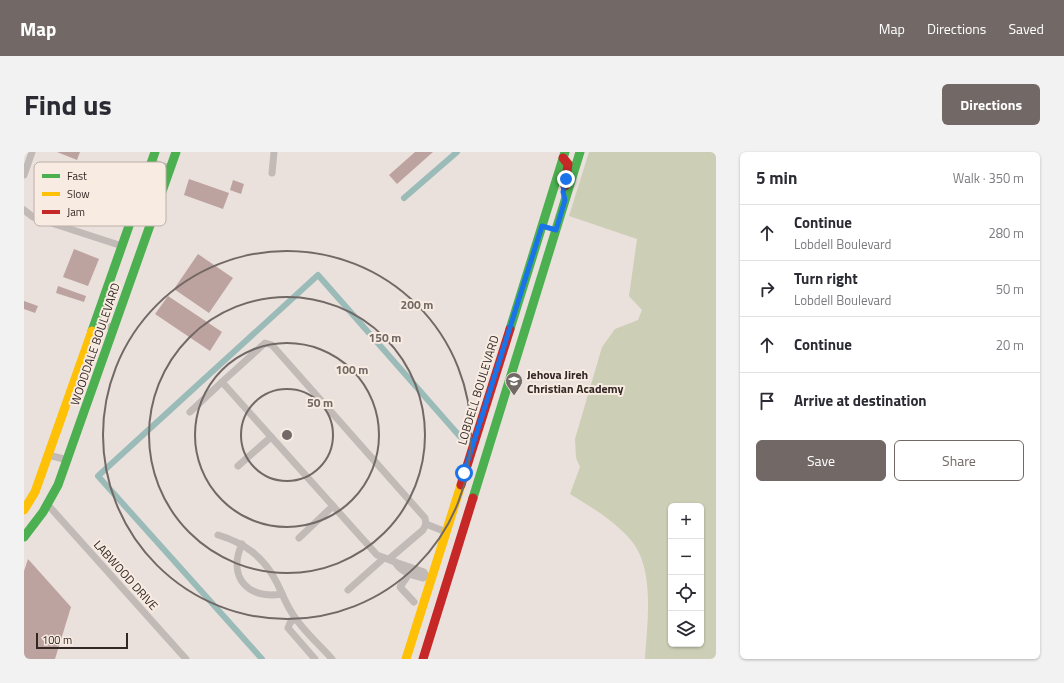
<!DOCTYPE html>
<html lang="en">
<head>
<meta charset="utf-8">
<style>
	body { margin:0; font-family:"Titillium Web",sans-serif; background:#f2f2f3; color:#2b2b33 }
	.controls { position:absolute; right:12px; bottom:12px; display:grid; overflow:hidden; border-radius:6px; box-shadow:0 1px 3px #0004 }
	.controls button { width:36px; height:36px; display:grid; place-items:center; padding:0; border:0; border-bottom:1px solid #e1e1e2; background:#fff; color:#2b2b33; font:20px sans-serif }
	.scale { position:absolute; left:12px; bottom:10px; width:92px; box-sizing:border-box; padding-left:4px; border:2px solid #322725; border-top:0; font-size:11px; line-height:14px; white-space:nowrap; color:#322725; -webkit-text-stroke:3px #f8ebe2; paint-order:stroke }
	.stop { position:absolute; width:12px; height:12px; margin:-9px; border:3px solid #1a73e8; border-radius:50%; background:#fff }
	.stop.end { background:#1a73e8; border-color:#fff; box-shadow:0 1px 4px #0008 }
	.list { margin:0; padding:0; list-style:none }
	h2 { display:flex; justify-content:space-between; align-items:center; height:52px; margin:0; padding:0 16px; font-size:17px }
	h2 small { font-size:13px; font-weight:400; color:#7c7c81 }
	.list li { display:grid; grid-template-columns:26px 1fr auto; gap:12px; align-items:center; box-sizing:border-box; height:56px; padding:0 16px; border-top:1px solid #e1e1e2 }
	.list b { display:block; font-size:15px; white-space:nowrap }
	.list p { margin:0; font-size:13px; white-space:nowrap; color:#7c7c81 }
	.list em { font-size:13px; font-style:normal; color:#7c7c81 }
	.actions { display:flex; gap:8px; padding:12px 16px }
	.actions a { flex:1; padding:9px 0; border:1px solid #726865; border-radius:6px; text-align:center; font-size:14px; color:#726865 }
	.actions .main { background:#726865; color:#fff }
	.icon { flex:none; width:22px; height:22px; fill:none; stroke:currentColor; stroke-width:2; stroke-linecap:round; stroke-linejoin:round }
	.map { position:relative; flex:none; width:692px; height:507px; overflow:hidden; border-radius:6px }
	header { display:flex; align-items:center; gap:24px; box-sizing:border-box; height:56px; padding:0 20px; background:#726865; color:#fff }
	header strong { font-size:19px }
	nav { display:flex; gap:22px; margin-inline-start:auto; font-size:14px }
	.intro { display:flex; align-items:center; justify-content:space-between; box-sizing:border-box; height:96px; padding:0 24px }
	h1 { margin:0; font-size:28px }
	.button { padding:10px 18px; border-radius:6px; background:#726865; color:#fff; font-size:14px; font-weight:700 }
	main { display:flex; gap:24px; padding:0 24px }
	aside { flex:1; background:#fff; border-radius:6px; box-shadow:0 1px 3px #0004 }
	.map>svg:first-child { display:block }
</style>
</head>
<body>
<header>
<strong>Map</strong>
<nav><a>Map</a><a>Directions</a><a>Saved</a></nav>
</header>
<div class="intro"><h1>Find us</h1><a class="button">Directions</a></div>
<main>
<div class="map">
<svg width="692" height="507" viewBox="0 0 692 507">
	<rect width="100%" height="100%" fill="#eae1dd"/>
	<path fill="#cdceb6" fill-rule="evenodd" d="M565,0h127v507h-71c2,-37 11,-92 -16,-121 -17,-19 -38,-31 -59,-44l10,-27 -4,-9 -1,-19 27,-92 13,-18 23,-9 4,-10 -13,-14 8,-57 -68,-23zM647,354h30v138h-30z"/>
	<g fill="none" stroke-linecap="round" stroke-linejoin="round">
		<g stroke="#9abbb7" stroke-width="6">
			<polyline points="380,46 433,0"/>
			<polyline points="238,507 74,324 294,123 439,288"/>
		</g>
	</g>
	<g fill="#bda39f">
		<polygon points="33,0 56,0 53,8"/>
		<polygon points="391,0 409,0 373,32 365,23"/>
		<polygon points="165,27 205,41 199,57 160,43"/>
		<polygon points="209,28 220,32 217,42 206,38"/>
		<polygon points="50,97 75,107 64,134 39,125"/>
		<polygon points="174,102 209,126 185,161 150,137"/>
		<polygon points="34,134 62,144 60,150 32,141"/>
		<polygon points="144,144 198,180 186,199 131,162"/>
		<polygon points="0,149 14,154 11,161 0,157"/>
		<polygon points="4,407 47,455 31,507 0,507 0,419"/>
	</g>
	<g fill="none" stroke-linecap="round" stroke-linejoin="round">
		<g stroke="#c2bab6" stroke-width="7">
			<polyline points="127,10 146,16"/>
			<polyline points="248,21 250,0"/>
			<polyline points="0,23 8,0"/>
			<polyline points="0,58 9,65 98,94"/>
			<polyline points="71,170 90,176"/>
			<polyline points="198,230 241,191 248,193 401,366 402,372 399,378 365,407"/>
			<polyline points="166,260 198,230 353,403 371,410"/>
			<polyline points="24,303 44,308"/>
			<polyline points="214,314 247,285"/>
			<polyline points="24,353 162,507"/>
			<polyline points="402,372 422,380"/>
			<path d="M194,383c27,8 46,22 59,48 5,10 9,21 15,30 10,17 27,31 40,46"/>
			<polyline points="275,386 309,354"/>
			<path d="M218,392c-15,33 6,56 40,50"/>
			<polyline points="385,422 376,435 390,450"/>
			<path d="M402,424l-3,2c-11,-3 -21,-5 -28,-16l29,10 2,4 6,2"/>
			<polyline points="324,438 360,406"/>
			<polyline points="271,466 266,471 264,476 291,507"/>
		</g>
		<g stroke="#4caf50" stroke-width="9">
			<polyline points="486,177 541,0"/>
			<polyline points="68,179 131,0"/>
			<polyline points="449,346 556,0"/>
			<polyline points="0,385 19,360 34,333 152,0"/>
		</g>
		<g stroke="#ffc107" stroke-width="9">
			<polyline points="0,358 11,340 68,179"/>
			<polyline points="382,507 437,333"/>
		</g>
		<g stroke="#c62828" stroke-width="9">
			<polyline points="539,6 544,12 541,34"/>
			<polyline points="437,333 486,177"/>
			<polyline points="399,507 449,346"/>
		</g>
	</g>
	<g fill="none" stroke-linecap="round" stroke-linejoin="round">
		<polyline stroke="#1a73e8" stroke-width="5" points="440,321 518,74 532,78 541,48 539,40 542,27"/>
	</g>
	<g fill="none" stroke="#726865" stroke-width="2">
		<circle cx="263" cy="283" r="46"/>
		<circle cx="263" cy="283" r="92"/>
		<circle cx="263" cy="283" r="138"/>
		<circle cx="263" cy="283" r="184"/>
	</g>
	<defs>
		<symbol id="school-pin" viewBox="-11 -11 22 30"><path d="M0 17L-7.5 6A9.5 9.5 0 1 1 7.5 6Z" fill="#726865" stroke="#f8ebe2"/><path d="M0-5L7-2L0 1L-7-2ZM-4 1L0 2.5L4 1V4Q0 6-4 4Z" fill="#fff"/></symbol>
	</defs>
	<g fill-rule="evenodd">
		<use href="#school-pin" x="480" y="219" width="20" height="27"/>
	</g>
	<g text-anchor="middle" dominant-baseline="central" stroke-width="4" stroke-linejoin="round" paint-order="stroke">
		<g font-size="12" fill="#322725" stroke="#f8ebe2">
			<text transform="translate(71 192) rotate(-71)">WOODDALE BOULEVARD</text>
			<text transform="translate(454 238) rotate(-73)">LOBDELL BOULEVARD</text>
			<text transform="translate(102 423) rotate(48)">LABWOOD DRIVE</text>
		</g>
		<g font-size="12" font-weight="bold" fill="#322725" stroke="#f8ebe2" text-anchor="start">
			<text x="503" y="222">Jehova Jireh<tspan x="503" dy="14">Christian Academy</tspan></text>
		</g>
	</g>
	<rect x="10" y="10" width="132" height="64" rx="6" fill="#f8ebe2" stroke="#bdb0a9" stroke-width="1"/>
	<rect x="18" y="22" width="18" height="4" fill="#4caf50"/>
	<rect x="18" y="40" width="18" height="4" fill="#ffc107"/>
	<rect x="18" y="58" width="18" height="4" fill="#c62828"/>
	<g font-size="11" fill="#322725">
		<text x="43" y="28">Fast</text>
		<text x="43" y="46">Slow</text>
		<text x="43" y="64">Jam</text>
	</g>
	<circle cx="263" cy="283" r="6" fill="#726865" stroke="#f8ebe2" stroke-width="2"/>
	<g font-size="12" text-anchor="middle" font-weight="bold" fill="#726865" stroke="#f8ebe2" stroke-width="4" stroke-linejoin="round" paint-order="stroke">
		<text x="393" y="157">200 m</text>
		<text x="361" y="190">150 m</text>
		<text x="328" y="222">100 m</text>
		<text x="296" y="255">50 m</text>
	</g>
</svg>
<div class="controls">
<button>+</button>
<button>−</button>
<button><svg class="icon" aria-label="locate" viewBox="0 0 24 24"><circle cx="12" cy="12" r="6"/><path d="M12 2v4M12 18v4M2 12h4M18 12h4"/></svg></button>
<button><svg class="icon" aria-label="layers" viewBox="0 0 24 24"><path d="M12 4l9 5-9 5-9-5zM3 14l9 5 9-5"/></svg></button>
</div>
<div class="scale">100 m</div>
<div class="stop" style="left:440px;top:321px"></div>
<div class="stop end" style="left:542px;top:27px"></div>
</div>
<aside>
<h2>5 min<small>Walk · 350 m</small></h2>
<ul class="list">
<li><svg class="icon" aria-label="ahead" viewBox="0 0 24 24"><path d="M12 20V5M6 11l6-6 6 6"/></svg><div><b>Continue</b><p>Lobdell Boulevard</p></div><em>280 m</em></li>
<li><svg class="icon" aria-label="right" viewBox="0 0 24 24"><path d="M7 20v-9h11M14 6l5 5-5 5"/></svg><div><b>Turn right</b><p>Lobdell Boulevard</p></div><em>50 m</em></li>
<li><svg class="icon" aria-label="ahead" viewBox="0 0 24 24"><path d="M12 20V5M6 11l6-6 6 6"/></svg><div><b>Continue</b></div><em>20 m</em></li>
<li><svg class="icon" aria-label="arrive" viewBox="0 0 24 24"><path d="M6 21V4h12l-3 4 3 4H6"/></svg><div><b>Arrive at destination</b></div></li>
</ul>
<div class="actions"><a class="main">Save</a><a>Share</a></div>
</aside>
</main>
</body>
</html>
